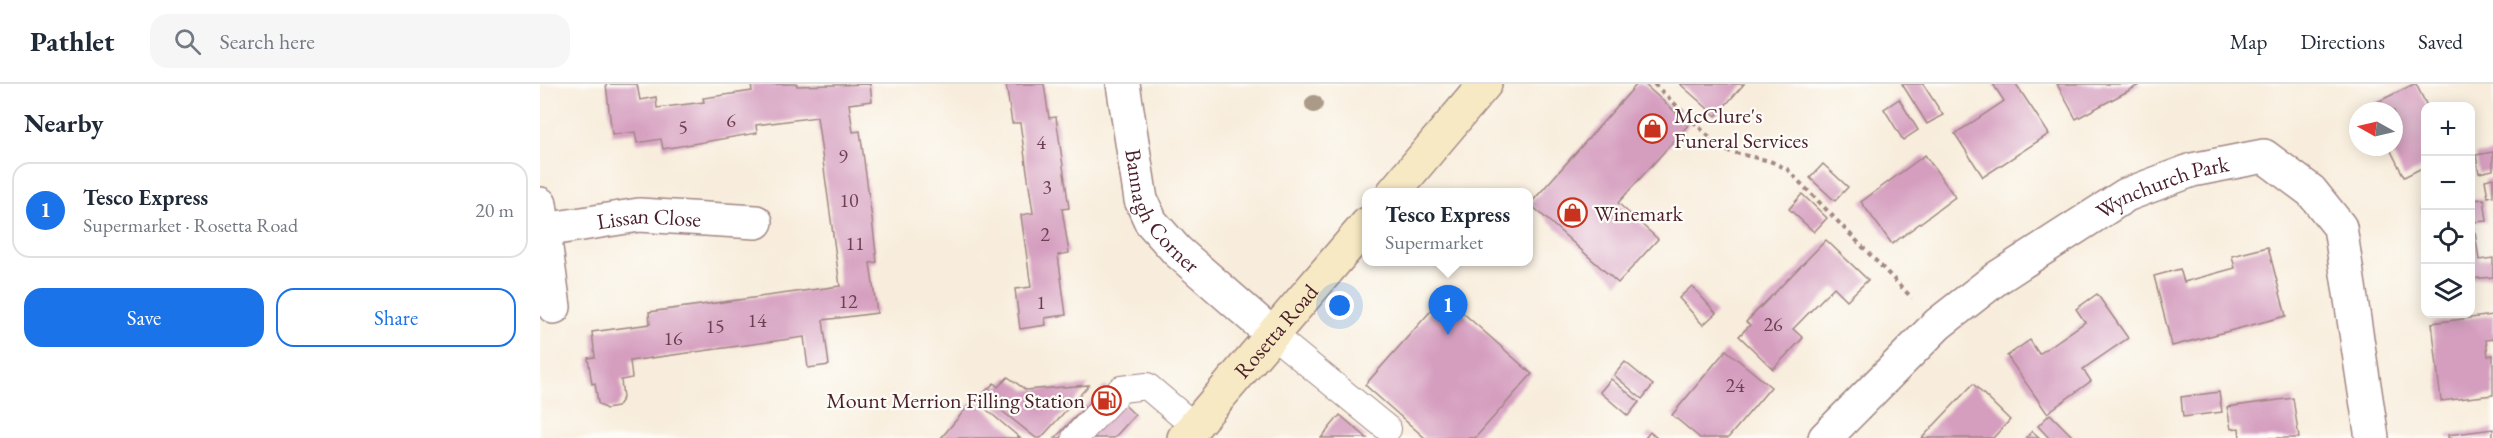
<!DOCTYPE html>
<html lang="en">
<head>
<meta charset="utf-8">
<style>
	body { margin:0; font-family:"EB Garamond",serif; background:#f6f6f7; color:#1f2937 }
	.controls { position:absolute; right:18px; top:18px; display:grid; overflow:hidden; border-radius:12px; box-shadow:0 3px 15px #0003 }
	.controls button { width:54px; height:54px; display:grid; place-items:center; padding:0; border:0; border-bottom:2px solid #e0e1e3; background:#fff; color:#1f2937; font:30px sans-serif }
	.compass { position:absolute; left:1809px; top:18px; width:54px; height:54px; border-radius:50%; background:#fff; box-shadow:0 3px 15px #0003; rotate:278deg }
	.you { position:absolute; left:800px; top:222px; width:21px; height:21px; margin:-15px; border:4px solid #fff; border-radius:50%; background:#1a73e8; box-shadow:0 0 0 9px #1a73e833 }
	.badge { display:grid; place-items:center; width:39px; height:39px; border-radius:50%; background:#1a73e8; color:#fff; font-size:20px; font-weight:700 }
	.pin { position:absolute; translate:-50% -50px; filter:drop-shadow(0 2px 3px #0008) }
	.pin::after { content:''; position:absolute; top:32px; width:21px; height:18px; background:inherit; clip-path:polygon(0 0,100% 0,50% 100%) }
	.popup { position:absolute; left:822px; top:104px; width:171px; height:78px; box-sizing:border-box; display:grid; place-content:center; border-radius:12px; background:#fff; filter:drop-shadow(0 2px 4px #0005); font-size:20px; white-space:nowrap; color:#747a83 }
	.popup b { font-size:22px; color:#1f2937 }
	.popup::after { content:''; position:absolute; left:50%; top:100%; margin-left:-12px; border:12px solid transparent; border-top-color:#fff }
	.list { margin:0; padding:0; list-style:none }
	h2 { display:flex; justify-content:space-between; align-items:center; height:78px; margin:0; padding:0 24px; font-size:26px }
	h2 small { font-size:20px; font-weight:400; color:#747a83 }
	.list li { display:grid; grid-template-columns:39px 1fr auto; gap:18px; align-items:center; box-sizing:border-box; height:96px; margin:0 12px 12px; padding:0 12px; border:2px solid #e0e1e3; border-radius:18px }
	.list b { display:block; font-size:22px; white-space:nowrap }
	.list p { margin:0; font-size:20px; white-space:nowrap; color:#747a83 }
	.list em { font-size:20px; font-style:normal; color:#747a83 }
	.actions { display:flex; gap:12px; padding:18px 24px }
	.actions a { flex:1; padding:14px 0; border:2px solid #1a73e8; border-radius:18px; text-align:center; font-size:21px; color:#1a73e8 }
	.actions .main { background:#1a73e8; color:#fff }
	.icon { flex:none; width:33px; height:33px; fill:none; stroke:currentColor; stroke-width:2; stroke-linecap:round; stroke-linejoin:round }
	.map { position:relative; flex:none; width:1953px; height:354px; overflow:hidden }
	header { display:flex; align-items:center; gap:36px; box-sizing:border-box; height:84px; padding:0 30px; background:#fff; border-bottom:2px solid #e0e1e3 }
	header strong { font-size:28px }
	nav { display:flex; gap:33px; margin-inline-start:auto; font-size:21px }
	.search { width:420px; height:54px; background:#f6f6f7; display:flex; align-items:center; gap:15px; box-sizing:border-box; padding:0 21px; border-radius:18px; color:#747a83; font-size:22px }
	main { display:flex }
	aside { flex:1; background:#fff }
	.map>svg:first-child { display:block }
</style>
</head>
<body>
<header>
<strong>Pathlet</strong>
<div class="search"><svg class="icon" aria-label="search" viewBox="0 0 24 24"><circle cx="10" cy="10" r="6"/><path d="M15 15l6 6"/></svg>Search here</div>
<nav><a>Map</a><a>Directions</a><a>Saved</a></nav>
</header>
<main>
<aside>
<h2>Nearby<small></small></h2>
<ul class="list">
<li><span class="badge">1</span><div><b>Tesco Express</b><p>Supermarket · Rosetta Road</p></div><em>20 m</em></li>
</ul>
<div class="actions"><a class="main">Save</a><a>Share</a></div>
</aside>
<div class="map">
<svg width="1953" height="354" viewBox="0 0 1953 354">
	<rect width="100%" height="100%" fill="#fdfcf7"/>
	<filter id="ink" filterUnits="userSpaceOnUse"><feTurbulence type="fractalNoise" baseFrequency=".0167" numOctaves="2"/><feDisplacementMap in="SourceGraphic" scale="12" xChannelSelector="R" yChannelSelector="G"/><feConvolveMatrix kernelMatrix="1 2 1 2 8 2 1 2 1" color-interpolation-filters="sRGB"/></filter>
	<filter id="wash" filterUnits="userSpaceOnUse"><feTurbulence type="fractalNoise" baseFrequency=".008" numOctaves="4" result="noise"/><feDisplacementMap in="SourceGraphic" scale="24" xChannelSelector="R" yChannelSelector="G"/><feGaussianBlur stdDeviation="1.35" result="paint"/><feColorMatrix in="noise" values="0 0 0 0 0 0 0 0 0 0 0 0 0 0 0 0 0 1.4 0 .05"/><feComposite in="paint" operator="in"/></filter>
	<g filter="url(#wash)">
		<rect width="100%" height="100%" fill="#f8eddc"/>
		<g id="blocks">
			<g fill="#d59ebf">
				<polygon points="66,0 97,0 100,16 116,13 117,24 164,18 163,14 212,7 211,0 257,0 257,2 330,0 332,17 309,20 313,48 320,47 332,135 337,178 330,179 337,229 283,236 289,281 268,284 264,253 90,277 92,294 81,296 83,314 77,323 66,325 58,319 55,299 52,300 48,274 55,273 52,248 110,240 109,228 300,202 277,33 216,41 217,49 123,65 121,55 97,59 95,48 72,51"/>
				<polygon points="466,0 504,0 509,34 516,33 529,124 522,125 529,169 518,171 526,231 505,234 506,241 480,245 475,205 491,203 481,131 493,129 480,39 472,39"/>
				<polygon points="1097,0 1104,0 1149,40 1078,119 1118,155 1078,199 990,120"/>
				<polygon points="1140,0 1204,0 1176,32"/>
				<polygon points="1362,0 1383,0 1403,31 1387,40"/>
				<polygon points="1453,0 1476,0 1509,50 1443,93 1415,50 1464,17"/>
				<polygon points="1517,0 1601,0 1536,35"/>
				<polygon points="1874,0 1876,0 1887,22 1886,82 1864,93 1849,63 1854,63 1854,27 1832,27 1829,22"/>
				<polygon points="1359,15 1378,46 1363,56 1344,25"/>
				<polygon points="1953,68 1953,86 1939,89 1936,71"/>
				<polygon points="1385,71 1415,113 1352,160 1321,118"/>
				<polygon points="1283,80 1308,103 1295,117 1270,94"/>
				<polygon points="1953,94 1953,112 1948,113 1945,96"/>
				<polygon points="1262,110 1287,134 1274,148 1249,125"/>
				<polygon points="1944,115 1947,137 1934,138 1936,155 1939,176 1953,174 1953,193 1930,195 1930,116"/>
				<polygon points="1886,121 1886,152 1884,153 1881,122"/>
				<polygon points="1286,156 1328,196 1307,216 1294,203 1253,245 1263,254 1233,285 1199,252 1210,241 1206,238"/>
				<polygon points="1728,163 1746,232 1632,262 1614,192 1640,185 1644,198 1695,184 1692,172"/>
				<polygon points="1152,202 1176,229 1163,241 1139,214"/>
				<polygon points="1557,210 1588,254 1543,285 1551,297 1507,329 1467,272 1490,256 1499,270 1545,238 1536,225"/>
				<polygon points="904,212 992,290 935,354 885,354 825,301"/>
				<polygon points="1953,231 1953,255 1946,256 1948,272 1953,271 1953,311 1901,317 1892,239"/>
				<polygon points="1186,266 1231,303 1188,354 1160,354 1132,331"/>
				<polygon points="1085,278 1113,301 1102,315 1074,291"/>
				<polygon points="468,293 486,306 549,301 501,354 496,354 442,311 454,299 458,303"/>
				<polygon points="1071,295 1099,318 1088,332 1060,308"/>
				<polygon points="1433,300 1470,336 1453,354 1382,354"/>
				<polygon points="565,302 595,331 574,354 515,354"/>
				<polygon points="1679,308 1682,328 1643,333 1641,313"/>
				<polygon points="1753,314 1759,354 1700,354 1699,344 1691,345 1687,323"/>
				<polygon points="434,315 480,354 401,354"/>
				<polygon points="1510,330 1534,354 1509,354 1498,342"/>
				<polygon points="800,331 827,354 781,354"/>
				<polygon points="1953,345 1953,354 1908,354 1908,351"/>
				<polygon points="1492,347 1500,354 1486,354"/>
				<polygon points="1110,348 1117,354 1105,354"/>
			</g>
		</g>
	</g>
	<g filter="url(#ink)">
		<use href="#blocks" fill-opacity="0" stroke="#a18684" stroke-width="1.5"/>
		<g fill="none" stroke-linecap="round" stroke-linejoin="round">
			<defs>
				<g id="lane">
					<polyline points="733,251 848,345"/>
					<polyline points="535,354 581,305 607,302 654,342"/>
				</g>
				<g id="street">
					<path id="s1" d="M583,0l18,116 10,22 26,29 96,84"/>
					<polyline points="0,120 14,223"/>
					<path id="s2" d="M4,146l95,-15 117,7"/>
					<path id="s3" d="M1285,354l113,-114 59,-46 129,-83 66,-25 72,-14 47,35 29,36 32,211"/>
				</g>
				<g id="secondary">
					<polyline points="853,109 945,0"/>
					<path id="s4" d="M644,354l183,-214"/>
				</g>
			</defs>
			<use href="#lane" stroke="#a18684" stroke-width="28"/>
			<use href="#street" stroke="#a18684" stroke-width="36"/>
			<use href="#secondary" stroke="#a18684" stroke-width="36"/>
			<polyline stroke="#a18684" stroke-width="4" stroke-dasharray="4.5 4.5" stroke-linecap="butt" points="1114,0 1183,66 1230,77 1247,85 1372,214"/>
			<use href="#lane" stroke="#fff" stroke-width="26"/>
			<use href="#street" stroke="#fff" stroke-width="33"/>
			<use href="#secondary" stroke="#f6e9c3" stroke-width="33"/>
		</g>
		<circle fill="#ab9a87" cx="774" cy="20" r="9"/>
	</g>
	<defs>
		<symbol id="shop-ring" viewBox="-11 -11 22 22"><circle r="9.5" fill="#fdfcf7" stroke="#c8321e" stroke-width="1.5"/><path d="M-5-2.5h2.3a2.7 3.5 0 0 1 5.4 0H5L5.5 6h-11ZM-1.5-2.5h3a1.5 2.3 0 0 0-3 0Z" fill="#c8321e"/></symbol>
		<symbol id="fuel-ring" viewBox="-11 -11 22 22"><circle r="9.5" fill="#fdfcf7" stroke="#c8321e" stroke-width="1.5"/><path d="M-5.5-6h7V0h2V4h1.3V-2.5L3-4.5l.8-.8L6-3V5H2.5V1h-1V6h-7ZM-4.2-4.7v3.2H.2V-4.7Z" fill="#c8321e"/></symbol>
	</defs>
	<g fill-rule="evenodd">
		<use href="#shop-ring" x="1096" y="28" width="33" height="33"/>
		<use href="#shop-ring" x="1016" y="112" width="33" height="33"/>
		<use href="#fuel-ring" x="550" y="300" width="33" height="33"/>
	</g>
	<g text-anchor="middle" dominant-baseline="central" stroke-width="4.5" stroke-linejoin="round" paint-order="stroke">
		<g font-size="20" fill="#6d3f50">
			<text x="191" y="36">6</text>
			<text x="143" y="43">5</text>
			<text x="501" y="58">4</text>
			<text x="303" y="72">9</text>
			<text x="507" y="103">3</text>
			<text x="309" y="116">10</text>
			<text x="505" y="150">2</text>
			<text x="315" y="159">11</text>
			<text x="308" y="217">12</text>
			<text x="501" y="218">1</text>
			<text x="217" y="236">14</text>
			<text x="1233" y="240">26</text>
			<text x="175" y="242">15</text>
			<text x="133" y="254">16</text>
			<text x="1195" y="301">24</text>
		</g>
		<g font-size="22" fill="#4a1f2b" stroke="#fdfcf7" text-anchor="start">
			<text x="1134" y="31">McClure's<tspan x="1134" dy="25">Funeral Services</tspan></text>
			<text x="1054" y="129">Winemark</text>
			<text x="545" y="316" text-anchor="end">Mount Merrion Filling Station</text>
		</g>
		<g font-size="22" fill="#4a1f2b" stroke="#fdfcf7">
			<text stroke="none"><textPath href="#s3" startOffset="426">Wynchurch Park</textPath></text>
			<text stroke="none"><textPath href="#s1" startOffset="136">Bannagh Corner</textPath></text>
			<text stroke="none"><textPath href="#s2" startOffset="106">Lissan Close</textPath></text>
			<text stroke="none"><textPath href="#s4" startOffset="141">Rosetta Road</textPath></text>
		</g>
	</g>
</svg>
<div class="controls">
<button>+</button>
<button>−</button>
<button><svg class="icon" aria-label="locate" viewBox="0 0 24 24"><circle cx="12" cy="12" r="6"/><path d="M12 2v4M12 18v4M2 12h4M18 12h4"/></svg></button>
<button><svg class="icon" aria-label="layers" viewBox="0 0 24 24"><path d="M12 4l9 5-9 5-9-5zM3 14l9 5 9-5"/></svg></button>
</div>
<svg class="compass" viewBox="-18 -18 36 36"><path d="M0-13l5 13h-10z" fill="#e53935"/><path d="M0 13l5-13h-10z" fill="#747a83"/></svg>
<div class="you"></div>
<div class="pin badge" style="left:908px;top:251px">1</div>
<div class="popup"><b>Tesco Express</b>Supermarket</div>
</div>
</main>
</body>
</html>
